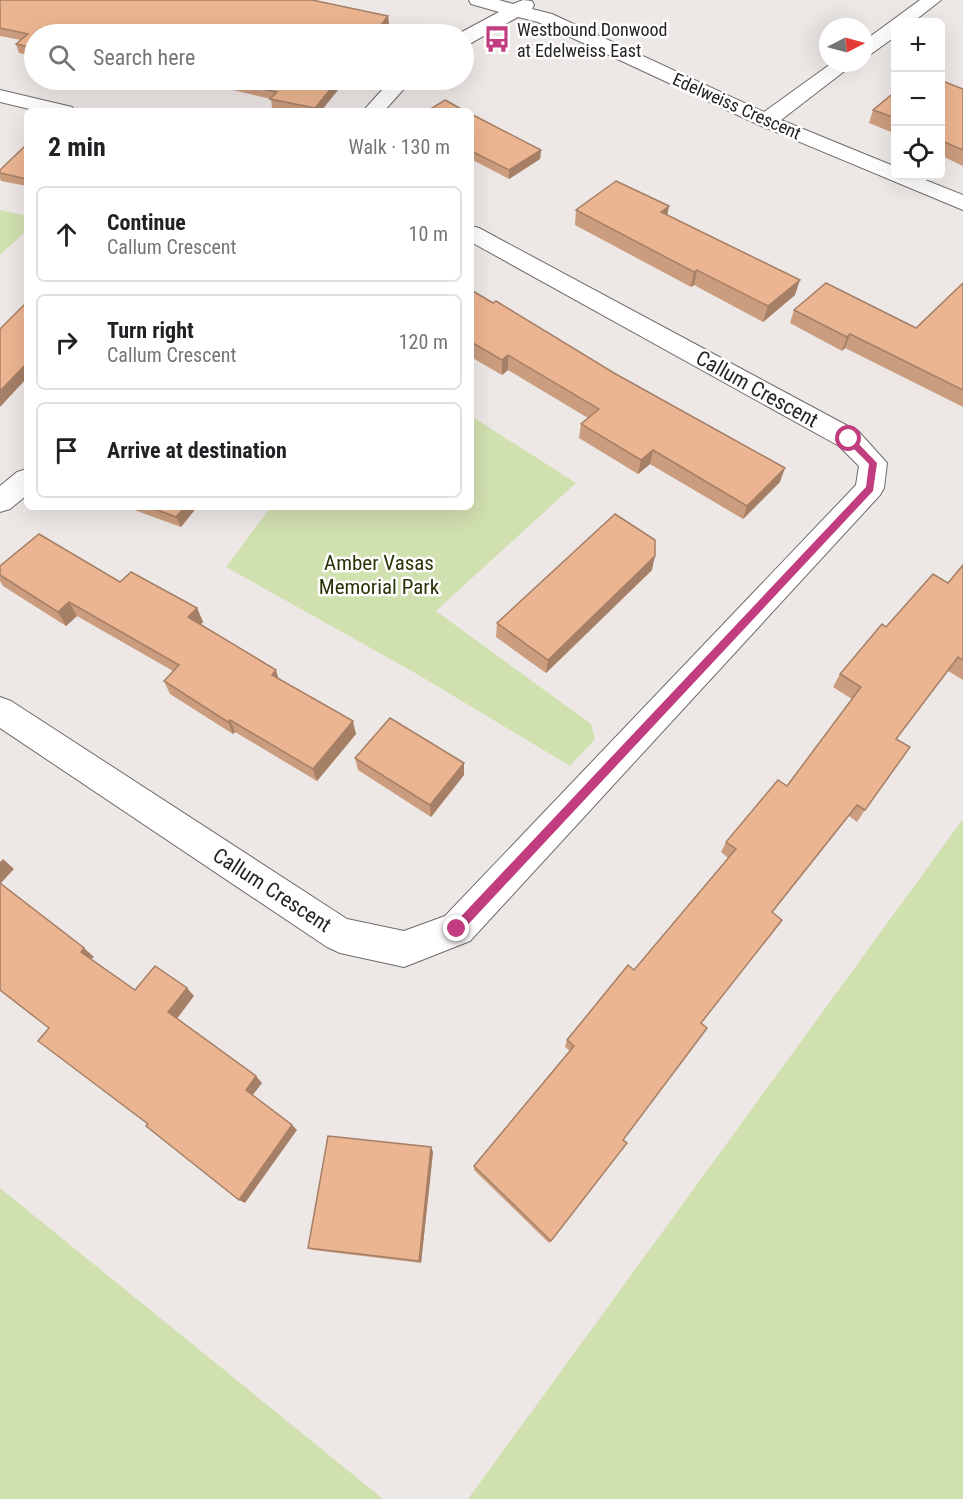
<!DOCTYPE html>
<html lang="en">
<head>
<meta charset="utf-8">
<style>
	body { margin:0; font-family:"Roboto Condensed",sans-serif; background:#f2f2f2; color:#202124 }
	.controls { position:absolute; right:18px; top:18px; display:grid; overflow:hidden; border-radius:9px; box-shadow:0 6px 24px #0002 }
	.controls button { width:54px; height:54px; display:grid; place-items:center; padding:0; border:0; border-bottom:2px solid #e0e0e0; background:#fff; color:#202124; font:30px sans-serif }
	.compass { position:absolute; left:819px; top:18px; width:54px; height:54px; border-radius:50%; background:#fff; box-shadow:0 6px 24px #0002; rotate:84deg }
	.stop { position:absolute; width:18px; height:18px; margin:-14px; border:4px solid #c13d80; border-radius:50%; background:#fff }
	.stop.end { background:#c13d80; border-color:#fff; box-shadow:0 2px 6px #0008 }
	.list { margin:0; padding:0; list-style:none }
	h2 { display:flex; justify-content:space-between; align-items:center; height:78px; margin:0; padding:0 24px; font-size:26px }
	h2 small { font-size:20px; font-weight:400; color:#757577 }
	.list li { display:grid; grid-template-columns:39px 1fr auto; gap:18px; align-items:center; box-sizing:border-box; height:96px; margin:0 12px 12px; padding:0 12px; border:2px solid #e0e0e0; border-radius:9px }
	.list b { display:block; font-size:22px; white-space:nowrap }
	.list p { margin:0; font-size:20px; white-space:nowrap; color:#757577 }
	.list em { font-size:20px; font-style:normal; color:#757577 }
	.icon { flex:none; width:33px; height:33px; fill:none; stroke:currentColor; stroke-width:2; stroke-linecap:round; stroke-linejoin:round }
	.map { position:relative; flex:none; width:963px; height:1499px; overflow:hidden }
	.search { position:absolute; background:#fff; box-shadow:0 6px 24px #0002; left:24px; top:24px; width:450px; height:66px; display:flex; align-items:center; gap:15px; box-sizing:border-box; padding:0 21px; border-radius:33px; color:#757577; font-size:22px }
	.panel { position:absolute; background:#fff; box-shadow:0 6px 24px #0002; left:24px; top:108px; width:450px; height:402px; border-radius:9px }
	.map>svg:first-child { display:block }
</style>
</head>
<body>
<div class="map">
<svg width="963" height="1499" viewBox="0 0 963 1499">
	<rect width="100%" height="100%" fill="#ede8e6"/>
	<g fill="#d1e0af">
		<polygon points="0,210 27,216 27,230 0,255"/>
		<polygon points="471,416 576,483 436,611 591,724 595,739 570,766 417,674 226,567 271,507 471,507"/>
		<polygon points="963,819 963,1499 468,1499"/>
		<polygon points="0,1188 383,1499 0,1499"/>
	</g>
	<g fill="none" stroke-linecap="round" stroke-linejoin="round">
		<defs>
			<g id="minor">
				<polygon points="469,0 499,0 513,4 523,0 532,1 534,5 532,9 552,14 764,112 832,63 855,63 781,120 896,167 896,176 915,176 963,195 963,210 759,125 538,22 518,17 471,43 464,45 464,34 458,34 499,12 471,4"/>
				<polygon points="920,0 941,0 913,22 896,22 896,36 871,54 864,56 864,41"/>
				<polygon points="391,80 412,80 384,111 363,111"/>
				<polygon points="0,90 72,107 75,111 38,111 0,102"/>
				<polygon points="471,226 479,228 859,432 887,463 884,488 880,495 470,941 404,967 340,953 327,947 0,728 0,697 11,701 347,919 404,931 445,916 856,485 859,466 839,446 471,242"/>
				<polygon points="27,469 27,495 10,509 0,512 0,486 17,472"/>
			</g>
		</defs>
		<use href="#minor" stroke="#6f6b68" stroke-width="2"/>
		<use href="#minor" fill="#fff" fill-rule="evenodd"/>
	</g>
	<g fill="#cb9c7d">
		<polygon points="0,0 388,16 389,25 381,34 34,34 34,56 19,53 16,44 21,40 0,36"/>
		<polygon points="142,80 346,80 321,111 286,111 272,108 271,99 194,81 187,89"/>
		<polygon points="940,80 963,89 963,166 940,155"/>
		<polygon points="896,91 896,134 869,123 873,110"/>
		<polygon points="471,114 541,150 540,159 509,179 471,159"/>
		<polygon points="27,146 27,186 1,181 0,178 0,170"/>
		<polygon points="669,206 667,215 795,295 763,322 694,285 691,287 575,225 576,210"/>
		<polygon points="963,283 963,407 845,348 842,351 790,323 794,310 916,328"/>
		<polygon points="471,290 780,482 743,519 650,464 638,474 579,438 581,424 588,418 508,370 502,375 471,357"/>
		<polygon points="128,507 197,507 181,527 129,508"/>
		<polygon points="963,565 963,680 948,671 896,739 865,810 857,822 849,816 772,912 701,1023 623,1140 627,1143 549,1243 474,1170 474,1166 570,1051 565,1047 567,1040 634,970 728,858 721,852 726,842 787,786 852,699 833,687 840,674 886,627 948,583"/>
		<polygon points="0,566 120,582 197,608 203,622 200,625 278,678 356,734 317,781 235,732 233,734 170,694 164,681 173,671 77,616 66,626 3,586 0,581"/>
		<polygon points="652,570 546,673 496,637 497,623"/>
		<polygon points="355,758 464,775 431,817 358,770"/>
		<polygon points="433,1152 421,1263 313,1250 308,1248"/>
	</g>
	<g fill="#a57f66">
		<polygon points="388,16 389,25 381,34 374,34"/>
		<polygon points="185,80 193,80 194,81 187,89"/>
		<polygon points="338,80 346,80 321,111 316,111 315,108"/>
		<polygon points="541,150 540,159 509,179 509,170"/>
		<polygon points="669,206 666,222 661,212"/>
		<polygon points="697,270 694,285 691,287 694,272"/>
		<polygon points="800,280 795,295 763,322 768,306"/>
		<polygon points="850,334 845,348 842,351 847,337"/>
		<polygon points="508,355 508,370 502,375 502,360"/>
		<polygon points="27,363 27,378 0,407 0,391"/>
		<polygon points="653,450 650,464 638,474 641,460"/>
		<polygon points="785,468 780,482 743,519 747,506"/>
		<polygon points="185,507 197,507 181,527 176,517"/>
		<polygon points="655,556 652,570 546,673 548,660"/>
		<polygon points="69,602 77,616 66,626 58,612"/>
		<polygon points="197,608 203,622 194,631 188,617"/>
		<polygon points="276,670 280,684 272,675"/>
		<polygon points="230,720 235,732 233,734 228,722"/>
		<polygon points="353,721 356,734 317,781 313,769"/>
		<polygon points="464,763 464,775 431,817 430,805"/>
		<polygon points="857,805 849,816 765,921 772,912"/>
		<polygon points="3,859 14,869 0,884 0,862"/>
		<polygon points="84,948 94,957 90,960 81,952"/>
		<polygon points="187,988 194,996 176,1020 168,1012"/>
		<polygon points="256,1076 262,1083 252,1096 246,1090"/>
		<polygon points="292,1125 297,1130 245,1203 239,1200"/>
		<polygon points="431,1147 433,1152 421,1263 419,1261"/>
	</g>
	<g fill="#ecb591" stroke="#a57f66" stroke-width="1.5">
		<polygon points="0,0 312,0 388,16 374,34 34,34 34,48 16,44 28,34 0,28"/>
		<polygon points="223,80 338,80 315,108 270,99 277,92"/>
		<polygon points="940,80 963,89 963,150 940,140"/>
		<polygon points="896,91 896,118 873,110"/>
		<polygon points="445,100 465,111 427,111"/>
		<polygon points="471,114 541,150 509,170 471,151"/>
		<polygon points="26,145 27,146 27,179 0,173 0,170"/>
		<polygon points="616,181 669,206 661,212 800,280 768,306 697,270 694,272 576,210"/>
		<polygon points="826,283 916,328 963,283 963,390 850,334 847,337 794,310"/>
		<polygon points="471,290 493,303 496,301 614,373 785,468 747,506 653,450 641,460 581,424 599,409 508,355 502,360 471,342"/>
		<polygon points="27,302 27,363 0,391 0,329"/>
		<polygon points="150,507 185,507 176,517"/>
		<polygon points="615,514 655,540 655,556 548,660 497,623"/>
		<polygon points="39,534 120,582 131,572 197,608 188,617 276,670 272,675 353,721 313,769 230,720 228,722 164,681 179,665 69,602 58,612 0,575 0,566"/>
		<polygon points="963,565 963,660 958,657 896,739 910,747 865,810 857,805 772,912 782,920 701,1023 707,1028 623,1140 627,1143 551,1241 474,1166 574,1046 567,1040 628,965 634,970 736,849 726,842 778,780 787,786 861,687 840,674 882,624 886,627 933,574 948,583"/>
		<polygon points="390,718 464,763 430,805 355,758"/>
		<polygon points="0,883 84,948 81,952 135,990 155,966 187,988 168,1012 256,1076 246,1090 292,1125 239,1200 146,1126 148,1124 38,1041 49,1028 0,990"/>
		<polygon points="328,1136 431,1147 419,1261 308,1248"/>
	</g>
	<polygon fill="#c13d80" points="846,437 852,437 877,463 873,491 461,932 453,932 453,925 866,487 869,464 846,441"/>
	<defs>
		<symbol id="bus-bare" viewBox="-9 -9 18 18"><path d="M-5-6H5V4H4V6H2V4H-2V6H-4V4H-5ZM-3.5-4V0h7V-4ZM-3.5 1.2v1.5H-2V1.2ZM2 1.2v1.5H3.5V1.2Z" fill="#c13d80" stroke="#fff" stroke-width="2.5" paint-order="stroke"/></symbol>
	</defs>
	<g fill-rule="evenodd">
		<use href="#bus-bare" x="478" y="20" width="38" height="38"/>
	</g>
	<g text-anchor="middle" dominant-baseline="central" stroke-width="5" stroke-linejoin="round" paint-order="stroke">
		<g font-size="18" fill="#272524" stroke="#fff" text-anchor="start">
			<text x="517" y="29">Westbound Donwood<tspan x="517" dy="21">at Edelweiss East</tspan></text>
		</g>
		<g font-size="18" fill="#272524" stroke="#fff">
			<text transform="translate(737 106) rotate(24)">Edelweiss Crescent</text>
		</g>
		<g font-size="21" fill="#272524" stroke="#fff">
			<text transform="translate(757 389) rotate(29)">Callum Crescent</text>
			<text transform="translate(272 890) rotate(33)">Callum Crescent</text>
		</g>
		<g font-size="21" fill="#293306" stroke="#fff">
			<text x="379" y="563">Amber Vasas<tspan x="379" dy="24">Memorial Park</tspan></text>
		</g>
	</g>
</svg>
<div class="controls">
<button>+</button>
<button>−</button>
<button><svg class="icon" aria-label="locate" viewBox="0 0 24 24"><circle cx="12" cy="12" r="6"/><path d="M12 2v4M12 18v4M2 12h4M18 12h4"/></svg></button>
</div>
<svg class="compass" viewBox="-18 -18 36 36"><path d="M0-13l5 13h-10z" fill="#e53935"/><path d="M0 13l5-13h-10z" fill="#757577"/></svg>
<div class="stop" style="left:849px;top:439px"></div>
<div class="stop end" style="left:457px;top:929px"></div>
<div class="search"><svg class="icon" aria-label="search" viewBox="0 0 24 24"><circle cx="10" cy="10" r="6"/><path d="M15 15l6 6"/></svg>Search here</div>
<section class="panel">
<h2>2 min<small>Walk · 130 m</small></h2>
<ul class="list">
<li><svg class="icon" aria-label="ahead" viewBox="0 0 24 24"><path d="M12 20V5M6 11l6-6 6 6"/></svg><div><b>Continue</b><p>Callum Crescent</p></div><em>10 m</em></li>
<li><svg class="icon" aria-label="right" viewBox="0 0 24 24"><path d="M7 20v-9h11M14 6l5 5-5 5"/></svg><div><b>Turn right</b><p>Callum Crescent</p></div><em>120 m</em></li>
<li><svg class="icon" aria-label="arrive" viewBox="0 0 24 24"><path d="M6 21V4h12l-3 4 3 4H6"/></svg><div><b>Arrive at destination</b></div></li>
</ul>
</section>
</div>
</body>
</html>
